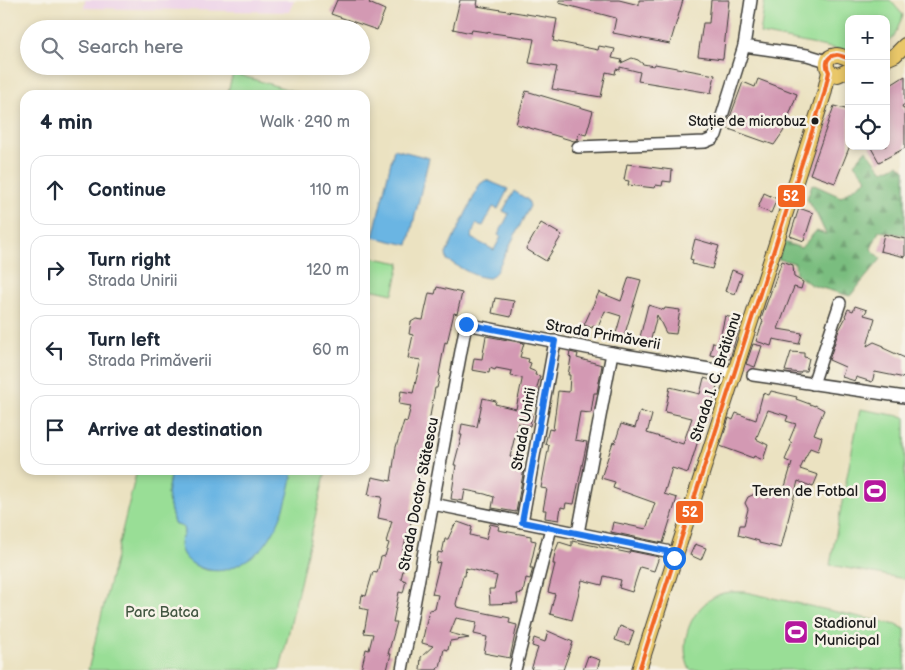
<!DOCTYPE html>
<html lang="en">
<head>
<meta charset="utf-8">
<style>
	body { margin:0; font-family:"Balsamiq Sans",sans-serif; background:#f2f2f3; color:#1f2937 }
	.controls { position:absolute; right:15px; top:15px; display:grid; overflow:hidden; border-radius:10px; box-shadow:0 2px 8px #0003 }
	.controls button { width:45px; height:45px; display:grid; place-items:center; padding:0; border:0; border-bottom:1px solid #e0e1e3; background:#fff; color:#1f2937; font:25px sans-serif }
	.stop { position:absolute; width:15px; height:15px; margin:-11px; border:4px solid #1a73e8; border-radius:50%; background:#fff }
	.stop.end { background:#1a73e8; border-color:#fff; box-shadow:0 1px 5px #0008 }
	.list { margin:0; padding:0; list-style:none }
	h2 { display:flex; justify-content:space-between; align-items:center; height:65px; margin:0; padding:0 20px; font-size:21px }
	h2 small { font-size:16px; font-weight:400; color:#747a83 }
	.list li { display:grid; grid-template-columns:32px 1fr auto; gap:15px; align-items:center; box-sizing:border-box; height:70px; margin:0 10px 10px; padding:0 10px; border:1px solid #e0e1e3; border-radius:15px }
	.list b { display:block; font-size:19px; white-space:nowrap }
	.list p { margin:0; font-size:16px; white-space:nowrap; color:#747a83 }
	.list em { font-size:16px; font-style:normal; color:#747a83 }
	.icon { flex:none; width:28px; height:28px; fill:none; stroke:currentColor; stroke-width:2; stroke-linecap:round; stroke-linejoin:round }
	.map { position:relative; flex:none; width:905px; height:670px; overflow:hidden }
	.search { position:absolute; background:#fff; box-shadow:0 2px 8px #0003; left:20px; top:20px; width:350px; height:55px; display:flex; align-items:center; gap:12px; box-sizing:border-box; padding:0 18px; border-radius:28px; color:#747a83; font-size:19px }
	.panel { position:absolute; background:#fff; box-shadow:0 2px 8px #0003; left:20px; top:90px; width:350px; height:385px; border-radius:15px }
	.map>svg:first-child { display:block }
</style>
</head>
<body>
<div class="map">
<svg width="905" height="670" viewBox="0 0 905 670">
	<defs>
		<pattern id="forest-firs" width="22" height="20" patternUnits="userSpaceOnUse" patternTransform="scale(1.25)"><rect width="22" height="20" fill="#7abd7f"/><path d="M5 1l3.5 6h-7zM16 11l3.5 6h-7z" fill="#639967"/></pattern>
	</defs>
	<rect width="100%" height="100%" fill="#f7f3e8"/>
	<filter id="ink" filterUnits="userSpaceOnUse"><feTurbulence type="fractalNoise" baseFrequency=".02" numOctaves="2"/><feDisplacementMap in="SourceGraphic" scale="10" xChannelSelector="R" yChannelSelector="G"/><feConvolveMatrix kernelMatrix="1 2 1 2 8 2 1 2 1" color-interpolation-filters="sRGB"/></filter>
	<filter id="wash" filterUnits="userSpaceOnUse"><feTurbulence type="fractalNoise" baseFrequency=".0096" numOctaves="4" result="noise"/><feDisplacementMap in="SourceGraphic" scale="20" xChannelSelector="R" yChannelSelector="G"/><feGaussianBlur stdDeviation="1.12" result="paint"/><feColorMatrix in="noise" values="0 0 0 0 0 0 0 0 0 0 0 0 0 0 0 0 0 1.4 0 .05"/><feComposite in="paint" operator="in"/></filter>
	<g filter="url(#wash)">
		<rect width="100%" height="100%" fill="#ebe2c1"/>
		<polygon fill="#edd1e9" points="85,0 294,0 289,12 84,8"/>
		<polygon fill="url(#forest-firs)" stroke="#4b6c4e" points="866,150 883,171 899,164 905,170 905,235 879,231 871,249 881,259 850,296 811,285 796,274 795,263 778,259 784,242 801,248 816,231 826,234 817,215 807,199 812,184 841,197 867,179 854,164"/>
		<g fill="#99de96" stroke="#5a7d59">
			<polygon points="765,0 890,0 903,15 894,37 886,43 886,19 849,19 849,51 847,51 760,34"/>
			<polygon points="233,73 306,95 227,95"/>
			<polygon points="365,256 400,263 393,294 365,288"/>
			<polygon points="860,409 905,417 905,579 830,565"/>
			<path d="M137,470h34l-4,24 7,29 9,4 1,6 -3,15c15,29 40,27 65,11 9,-6 17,-11 22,-20 12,-18 17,-42 24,-62l1,-7h33l-46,200h-192z"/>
			<path d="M745,592l152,33 8,4v41h-215c-13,-27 1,-63 28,-75 8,-4 19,-3 27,-3z"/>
		</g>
		<g fill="#6ab5e3" stroke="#436880">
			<polygon points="394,149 429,158 408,245 373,237"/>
			<path d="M486,180l22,9 -10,20 -5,-2 -10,19 -7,-2 -5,14 23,12 7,-13 -3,-2 11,-21 -6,-3 11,-20 14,9 2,6 -34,66 -6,6c-16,0 -30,-11 -43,-18l-1,-6 34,-70z"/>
			<path d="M171,470h77l16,4 5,-4h24c-3,25 -13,56 -29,76 -8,9 -24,19 -36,23 -17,6 -48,-4 -48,-26 0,-4 3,-6 4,-10l-1,-6 -9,-3 -7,-30z"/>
		</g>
		<g id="blocks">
			<g fill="#d399b3">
				<polygon points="337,0 371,0 369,3 385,10 377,30 331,14"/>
				<polygon points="460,0 478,0 477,6 557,19 553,41 598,50 599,46 615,49 612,58 622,60 621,63 632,58 638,60 643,64 654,66 655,64 715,75 711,93 638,81 640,72 620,67 620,70 616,69 615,74 606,72 601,97 552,89 557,67 529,63 534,39 472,30 471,33 453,29"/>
				<polygon points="559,0 619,0 639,5 639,0 683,0 670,44 613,33 616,18 559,3"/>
				<polygon points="711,0 729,0 723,59 698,56 703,23 709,23"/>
				<polygon points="905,76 905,104 902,106 905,111 905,148 879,162 870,146 886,146 886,88"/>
				<polygon points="758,79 797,94 783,132 774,145 726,128 743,82 755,87"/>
				<polygon points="526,91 593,111 586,135 579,133 577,140 574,141 516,124"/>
				<polygon points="834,106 849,110 849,148 835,183 810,174"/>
				<polygon points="627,164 672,170 671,182 663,181 662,186 656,185 655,188 628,185 629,181 624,180"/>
				<polygon points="764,193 777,199 771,213 758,208"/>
				<polygon points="799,208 813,213 804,241 790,236"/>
				<polygon points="541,223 562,235 546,261 526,249"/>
				<polygon points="884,234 905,239 905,257 880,251"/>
				<polygon points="695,239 719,246 712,269 692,264 693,260 690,259"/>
				<polygon points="782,261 793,265 794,277 803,282 801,289 794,287 778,329 802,333 799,344 773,339 771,346 756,341 763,321 761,319"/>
				<polygon points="732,270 742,274 735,294 725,291"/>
				<polygon points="629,277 641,280 623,340 615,337 621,316 605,311 598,327 593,325 592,328 584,325 599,292 621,301"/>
				<polygon points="437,287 462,293 457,314 454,313 447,343 445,342 439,374 440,374 437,388 435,388 429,422 431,423 426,443 432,445 428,457 424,455 420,478 417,478 411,511 414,512 401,557 406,558 401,579 406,581 403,593 399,592 393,622 397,622 388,654 391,654 387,670 361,670 366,649 369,650 373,634 364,633 368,610 360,608 362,595 366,596 373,572 377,573 381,557 385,556 389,543 386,542 392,521 378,518 382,497 368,495 372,477 391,481 396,447 404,421 407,422 411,406 399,404 401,391 413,393 421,360 408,358 413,335 409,334 411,322 416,319 423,320 429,293 435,294"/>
				<polygon points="495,298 514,301 511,317 492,313"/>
				<polygon points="648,305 664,310 665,308 680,310 676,334 666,333 657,315 649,347 638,345"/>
				<polygon points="855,306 867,310 864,315 875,318 867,346 874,342 884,346 883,348 905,358 905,378 875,372 872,382 856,377 855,381 842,377 845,367 829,360 839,330 846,317 845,316 848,309 853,311"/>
				<polygon points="725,316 741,320 730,359 710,355 713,342 719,343"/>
				<polygon points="486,336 524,343 520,357 529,359 528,362 531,363 529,369 536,372 535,375 540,376 530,415 532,415 530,426 518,423 510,457 523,460 521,468 524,469 516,512 492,508 494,497 485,494 465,490 463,501 451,499 456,465 454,465 462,435 460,435 462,424 477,427 483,398 496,401 495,404 516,409 522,380 522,378 511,376 512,371 496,368 495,370 490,368 489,373 472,370 474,358 482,359"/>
				<polygon points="753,344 762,346 755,367 746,364"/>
				<polygon points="570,352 578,354 577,358 602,365 597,393 594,393 591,413 580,412 575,440 587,442 574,504 566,503 565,508 561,507 559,520 545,518 546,510 543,510 547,489 541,488 549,445 545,444 549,429 553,430 558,391 569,392 570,375 568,375 571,358 569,356"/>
				<polygon points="791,352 804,353 804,357 809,358 806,371 801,371 800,373 785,371"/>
				<polygon points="704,378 718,382 707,422 704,421 688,473 672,468 664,494 677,498 663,543 611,532 613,522 646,529 655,503 613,488 615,482 601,478 613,442 615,443 621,424 635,428 640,411 652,415 647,433 683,444 692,418 665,412 670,387 700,394"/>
				<polygon points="771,391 797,397 796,399 815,406 815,405 824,410 814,434 822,437 818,451 810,448 800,469 818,475 813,487 798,481 781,548 759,543 759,541 738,535 740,525 744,525 748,509 745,503 748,497 757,493 768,498 771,487 784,490 792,463 785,460 792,443 789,441 796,424 786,421 788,416 768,410 756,439 768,445 763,460 754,456 753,458 720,446 729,418 733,420 736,413 756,420 763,393 769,395"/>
				<polygon points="458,522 472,527 470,535 486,539 490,524 499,526 498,530 531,536 531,540 536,541 530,568 533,568 530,579 526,578 523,593 517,594 518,603 490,604 489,589 494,589 497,576 466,568 465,576 463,576 456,604 457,607 510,618 509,623 517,625 510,658 484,653 487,637 474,634 477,622 456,618 450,633 469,638 450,641 448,650 444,649 440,667 438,667 437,670 420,670 421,657 433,646 422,643 429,610 435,609 438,595 432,594 440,562 436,563 438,552 442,553 445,539 448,539 454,526"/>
				<polygon points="572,541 629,553 630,551 659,557 654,571 640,567 632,592 619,588 621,580 604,576 602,585 582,580 572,620 550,614 555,594 548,592 555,564 553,564 555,552 559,542 572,546"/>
				<polygon points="695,544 706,548 701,560 690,555"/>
				<polygon points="620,626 634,631 629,645 615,640"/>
				<polygon points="548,631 573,642 563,670 531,670 538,648 532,646 534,638 545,642"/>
				<polygon points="588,656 600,660 597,670 583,670"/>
			</g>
		</g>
	</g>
	<g filter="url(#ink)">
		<use href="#blocks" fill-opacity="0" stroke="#3b3a35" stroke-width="1"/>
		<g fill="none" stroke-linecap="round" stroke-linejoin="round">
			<defs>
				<g id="minor">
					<polyline points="744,46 807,55 827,61"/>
					<polyline points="578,147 705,142 712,139 716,135 744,46 751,0"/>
					<polyline points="753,375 905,397"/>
					<polyline points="813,384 840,303"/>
					<polyline points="433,504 676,553"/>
					<polyline points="522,522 555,341"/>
					<polyline points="578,533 612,353"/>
					<polyline points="402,670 466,324 612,353 734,373"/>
					<polyline points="515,670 551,528"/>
				</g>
				<g id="major">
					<polyline points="886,59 895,55 905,45"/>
					<polyline points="829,72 838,75 849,70"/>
					<path d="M639,670l185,-576 5,-22c-4,-7 -3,-16 7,-17 4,-1 8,3 13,3"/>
				</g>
			</defs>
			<use href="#minor" stroke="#3b3a35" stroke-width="14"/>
			<use href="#major" stroke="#3b3a35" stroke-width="16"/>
			<use href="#minor" stroke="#fff" stroke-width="11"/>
			<use href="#major" stroke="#e9c769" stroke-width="14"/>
			<defs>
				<path id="bus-1" d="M639,670l185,-576 5,-22c-4,-7 -3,-16 7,-17 4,-1 8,3 13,3"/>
			</defs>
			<use href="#bus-1" stroke="#f7f3e8" stroke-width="8"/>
			<use href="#bus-1" stroke="#f26522" stroke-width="4"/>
		</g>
	</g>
	<g fill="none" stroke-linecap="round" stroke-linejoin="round" filter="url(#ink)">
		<polyline stroke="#1a73e8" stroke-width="6" points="466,324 555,341 522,522 676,553 674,558"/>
	</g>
	<defs>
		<symbol id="stadium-square" viewBox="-11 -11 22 22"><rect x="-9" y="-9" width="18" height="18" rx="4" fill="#b5179e" stroke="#f7f3e8"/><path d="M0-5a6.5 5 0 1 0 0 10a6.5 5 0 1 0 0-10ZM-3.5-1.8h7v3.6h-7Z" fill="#fff"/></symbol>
	</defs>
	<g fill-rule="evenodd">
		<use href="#stadium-square" x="861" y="477" width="28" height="28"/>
		<use href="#stadium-square" x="782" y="618" width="28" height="28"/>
	</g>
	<circle fill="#1c1c1c" stroke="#f7f3e8" stroke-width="2" cx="815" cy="121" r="4.5"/>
	<g text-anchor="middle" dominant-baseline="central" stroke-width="5" stroke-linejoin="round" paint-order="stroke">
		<g font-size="14" fill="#1c1c1c" stroke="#f7f3e8" text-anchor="end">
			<text x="806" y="121">Stație de microbuz</text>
		</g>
		<g font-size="15" fill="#1c1c1c" stroke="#f7f3e8">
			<text transform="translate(603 335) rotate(10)">Strada Primăverii</text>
			<text transform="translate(716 377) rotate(-72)">Strada I. C. Brătianu</text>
			<text transform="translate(524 429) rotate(-80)">Strada Unirii</text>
			<text transform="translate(419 494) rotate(-79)">Strada Doctor Stătescu</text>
		</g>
		<g font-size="15" fill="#1c1c1c" stroke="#f7f3e8" text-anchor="end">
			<text x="858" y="491">Teren de Fotbal</text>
			<text x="814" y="623" text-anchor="start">Stadionul<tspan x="814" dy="17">Municipal</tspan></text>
		</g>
		<g font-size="15" fill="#425641" stroke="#f7f3e8">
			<text x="162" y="612">Parc Batca</text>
		</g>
	</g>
	<g stroke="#f7f3e8" stroke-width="2">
		<rect x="777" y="184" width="29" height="24" rx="5" fill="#f26522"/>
		<rect x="675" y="500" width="29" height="24" rx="5" fill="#f26522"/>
	</g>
	<g font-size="14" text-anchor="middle" font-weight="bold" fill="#fff">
		<text x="791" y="201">52</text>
		<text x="690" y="517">52</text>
	</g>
</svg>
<div class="controls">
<button>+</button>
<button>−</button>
<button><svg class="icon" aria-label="locate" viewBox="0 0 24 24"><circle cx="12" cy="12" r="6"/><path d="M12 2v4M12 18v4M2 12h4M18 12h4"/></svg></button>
</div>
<div class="stop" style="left:674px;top:558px"></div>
<div class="stop end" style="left:466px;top:324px"></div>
<div class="search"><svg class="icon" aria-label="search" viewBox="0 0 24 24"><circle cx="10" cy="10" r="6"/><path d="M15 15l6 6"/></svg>Search here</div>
<section class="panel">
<h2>4 min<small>Walk · 290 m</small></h2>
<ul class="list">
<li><svg class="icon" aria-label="ahead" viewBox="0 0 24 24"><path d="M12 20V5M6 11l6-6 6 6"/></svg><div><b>Continue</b></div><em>110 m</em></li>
<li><svg class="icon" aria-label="right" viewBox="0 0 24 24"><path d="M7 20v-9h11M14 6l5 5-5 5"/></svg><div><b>Turn right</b><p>Strada Unirii</p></div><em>120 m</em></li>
<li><svg class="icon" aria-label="left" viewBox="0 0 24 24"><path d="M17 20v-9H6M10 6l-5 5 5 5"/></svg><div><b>Turn left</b><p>Strada Primăverii</p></div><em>60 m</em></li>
<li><svg class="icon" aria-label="arrive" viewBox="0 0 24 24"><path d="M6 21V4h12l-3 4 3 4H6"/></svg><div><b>Arrive at destination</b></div></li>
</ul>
</section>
</div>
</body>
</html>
